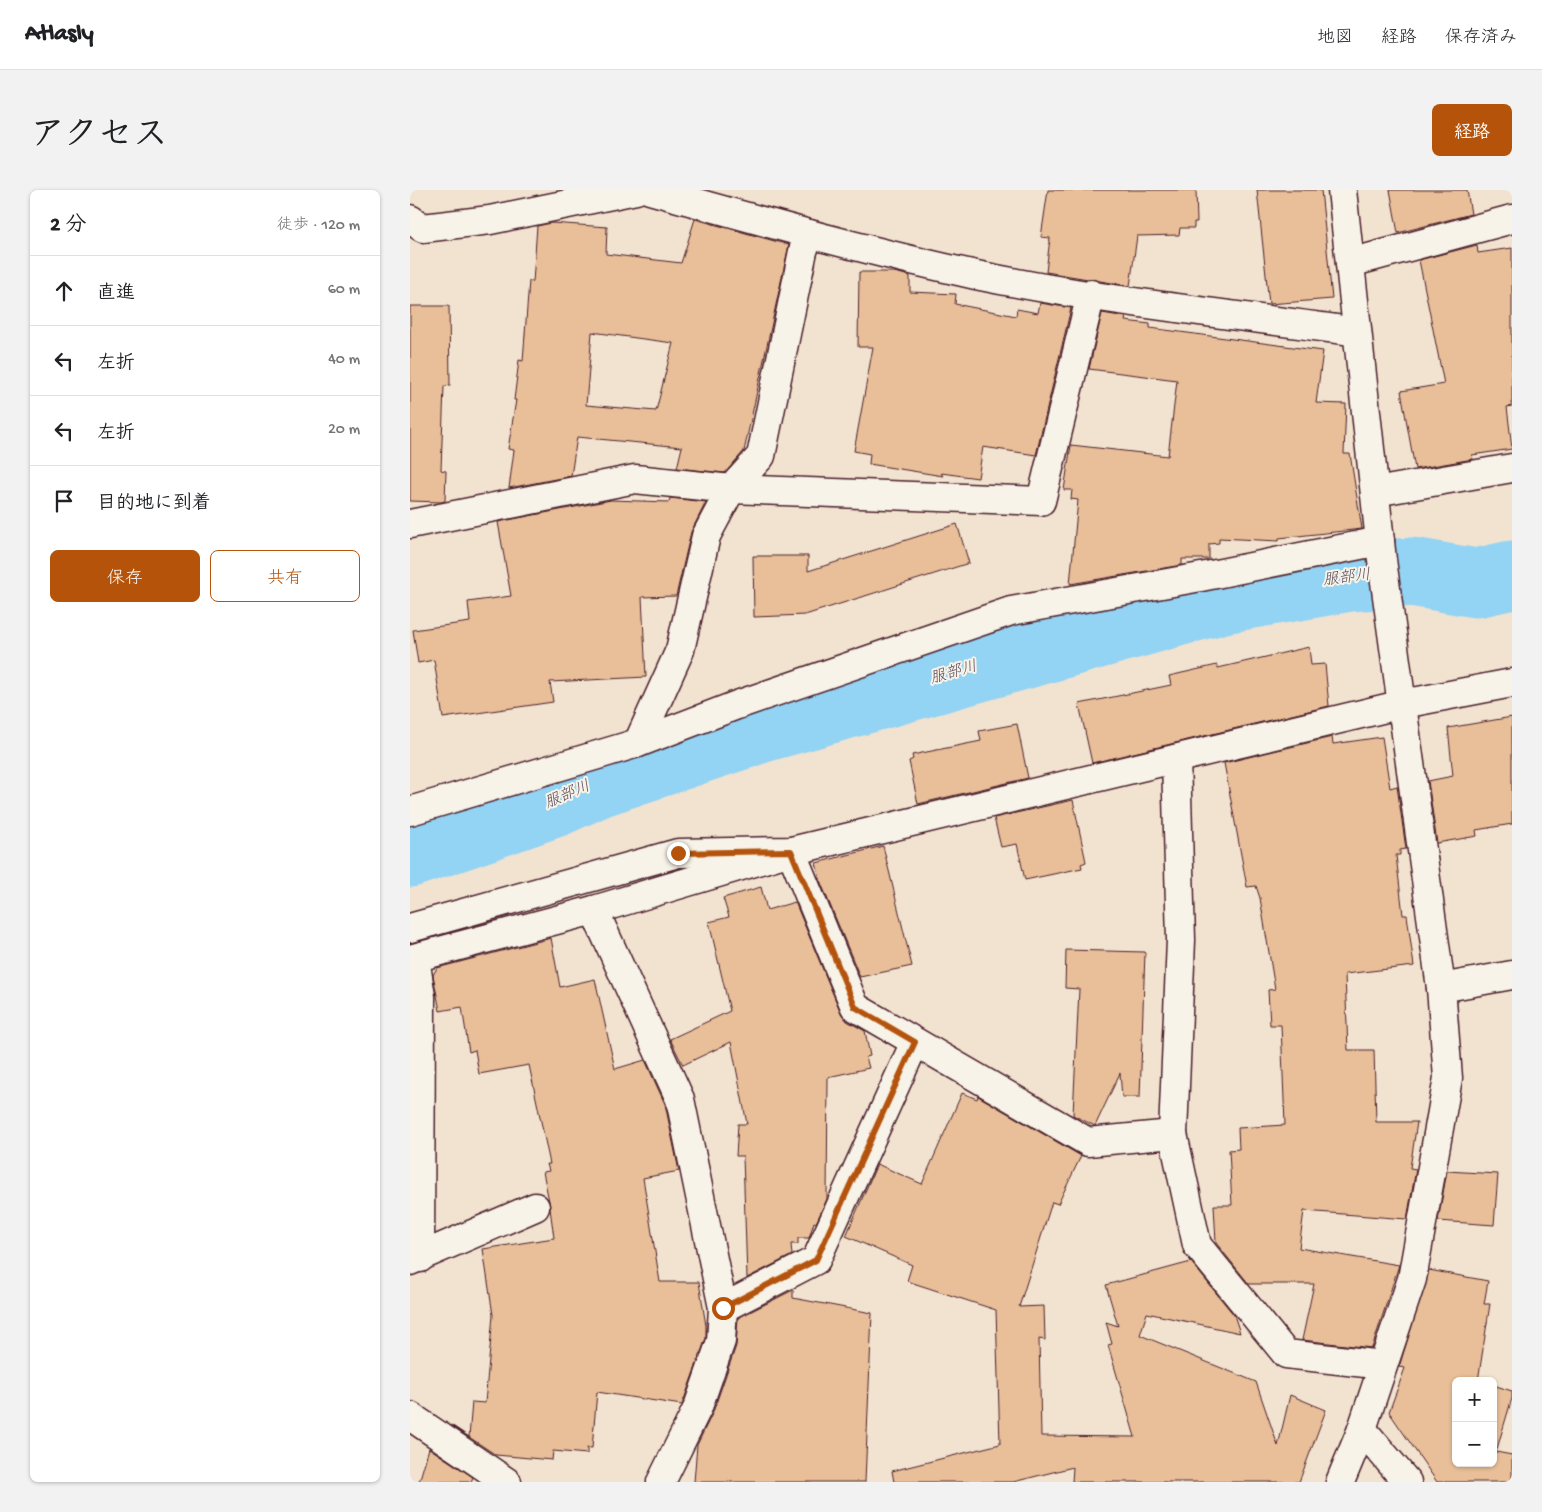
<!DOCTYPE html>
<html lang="ja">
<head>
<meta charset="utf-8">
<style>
	body { margin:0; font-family:"Gochi Hand","Klee One",sans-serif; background:#f2f2f2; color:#202124 }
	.controls { position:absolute; right:15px; bottom:15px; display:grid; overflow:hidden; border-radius:8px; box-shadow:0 1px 4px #0004 }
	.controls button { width:45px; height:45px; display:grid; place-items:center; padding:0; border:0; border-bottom:1px solid #e0e0e0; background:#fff; color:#202124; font:25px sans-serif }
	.stop { position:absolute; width:15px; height:15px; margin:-11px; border:4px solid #b45309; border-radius:50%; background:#fff }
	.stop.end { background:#b45309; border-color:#fff; box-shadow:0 1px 5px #0008 }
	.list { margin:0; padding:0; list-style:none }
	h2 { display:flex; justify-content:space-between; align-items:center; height:65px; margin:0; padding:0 20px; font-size:21px }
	h2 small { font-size:16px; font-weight:400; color:#757577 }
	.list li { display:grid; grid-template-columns:32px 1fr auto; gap:15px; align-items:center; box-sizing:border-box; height:70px; padding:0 20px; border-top:1px solid #e0e0e0 }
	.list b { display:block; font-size:19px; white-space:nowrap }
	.list em { font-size:16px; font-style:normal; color:#757577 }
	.actions { display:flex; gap:10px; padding:15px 20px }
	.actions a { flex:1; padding:11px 0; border:1px solid #b45309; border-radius:8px; text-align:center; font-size:18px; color:#b45309 }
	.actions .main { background:#b45309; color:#fff }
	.icon { flex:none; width:28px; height:28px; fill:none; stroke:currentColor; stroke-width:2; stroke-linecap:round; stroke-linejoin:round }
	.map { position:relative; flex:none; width:1102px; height:1292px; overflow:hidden; border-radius:8px }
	header { display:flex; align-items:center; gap:30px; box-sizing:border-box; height:70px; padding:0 25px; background:#fff; border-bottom:1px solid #e0e0e0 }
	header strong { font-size:24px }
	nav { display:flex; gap:28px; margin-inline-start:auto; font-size:18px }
	.intro { display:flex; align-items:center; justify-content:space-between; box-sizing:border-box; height:120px; padding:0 30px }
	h1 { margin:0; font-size:35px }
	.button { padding:12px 22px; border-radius:8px; background:#b45309; color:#fff; font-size:18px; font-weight:700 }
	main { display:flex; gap:30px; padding:0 30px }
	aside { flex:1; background:#fff; border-radius:8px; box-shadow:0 1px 4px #0004 }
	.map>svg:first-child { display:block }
</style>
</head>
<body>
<header>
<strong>Atlasly</strong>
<nav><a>地図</a><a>経路</a><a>保存済み</a></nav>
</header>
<div class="intro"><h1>アクセス</h1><a class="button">経路</a></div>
<main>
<aside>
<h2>2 分<small>徒歩 · 120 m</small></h2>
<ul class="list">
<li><svg class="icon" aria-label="ahead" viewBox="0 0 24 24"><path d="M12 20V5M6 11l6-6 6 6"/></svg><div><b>直進</b></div><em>60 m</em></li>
<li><svg class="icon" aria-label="left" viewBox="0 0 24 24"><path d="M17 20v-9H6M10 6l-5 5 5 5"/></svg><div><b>左折</b></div><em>40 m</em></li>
<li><svg class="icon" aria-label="left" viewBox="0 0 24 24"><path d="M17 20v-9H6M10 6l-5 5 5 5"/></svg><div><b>左折</b></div><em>20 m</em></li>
<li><svg class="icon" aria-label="arrive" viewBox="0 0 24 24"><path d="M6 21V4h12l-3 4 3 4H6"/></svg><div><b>目的地に到着</b></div></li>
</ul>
<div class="actions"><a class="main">保存</a><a>共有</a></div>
</aside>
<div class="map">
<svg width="1102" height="1292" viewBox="0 0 1102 1292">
	<rect width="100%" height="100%" fill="#f2e3d0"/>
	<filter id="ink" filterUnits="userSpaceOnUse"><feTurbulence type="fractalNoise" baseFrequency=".02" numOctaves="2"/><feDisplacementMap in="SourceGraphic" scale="10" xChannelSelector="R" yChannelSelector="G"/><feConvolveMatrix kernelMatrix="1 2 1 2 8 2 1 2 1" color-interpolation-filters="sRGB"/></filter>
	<g filter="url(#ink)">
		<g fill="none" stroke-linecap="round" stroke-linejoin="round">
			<polyline stroke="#93d3f4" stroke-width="69" points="0,663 144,613 188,593 352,538 813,409 940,387 1002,382 1066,393 1102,385"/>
		</g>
		<g fill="#e8bf98" stroke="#4a1f2b" fill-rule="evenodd">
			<polygon points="638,0 786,0 787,32 784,32 784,38 770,38 769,45 727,46 720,96 636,82 640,48 631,47"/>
			<polygon points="847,0 911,0 922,109 859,114"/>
			<polygon points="980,0 1057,0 1061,24 988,43"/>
			<path d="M285,29l94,26 -45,206 -19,22 -48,-5 5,-21 -105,-10 -6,39 -62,12 5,-38 -6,-1 8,-49h-2l5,-40 4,1 6,-80 4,1 4,-56 14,-3 56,4 -1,27 75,9zM182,142l81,11 -17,68 -70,-6z"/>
			<polygon points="1067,55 1068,63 1102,58 1102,216 1097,217 1102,259 1062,265 1063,269 1005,279 991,201 1034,194 1009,70"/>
			<polygon points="449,82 484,82 500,86 500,102 546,104 545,114 606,126 607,119 628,123 630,113 661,118 626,265 573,257 568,288 531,283 533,286 459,274 460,264 444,261 463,157 448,157"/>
			<polygon points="0,116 39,116 40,195 34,196 31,280 36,281 35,311 31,312 0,311"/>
			<polygon points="692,123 716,127 715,131 740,134 740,138 913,161 906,213 936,214 934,264 940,264 952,339 869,348 869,351 809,348 809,353 799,354 799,369 772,369 772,375 660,394 668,310 661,309 662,300 654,300 661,255 758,266 767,190 679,179"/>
			<polygon points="260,308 296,312 281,342 266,406 232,407 236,487 140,492 143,512 33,528 24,470 8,473 3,440 60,432 58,412 101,406 88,332 201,310 259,312"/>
			<polygon points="547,334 559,373 395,425 344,427 343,366 398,366 398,381"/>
			<polygon points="899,457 901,475 915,474 919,516 682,573 669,514 761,495 759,486 807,475 808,478"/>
			<polygon points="1102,527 1102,634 1066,640 1067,646 1027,653 1018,591 1043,586 1038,538"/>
			<polygon points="607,534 618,588 508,614 499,571 503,569 502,565 571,551 569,541"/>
			<polygon points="922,547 923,554 972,547 980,598 987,596 996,659 990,660 990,665 986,665 993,725 997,725 1004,776 935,784 938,860 964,860 966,932 1007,932 1000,978 1006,979 997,1029 894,1021 889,1058 989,1075 962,1158 892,1150 904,1094 839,1094 806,1053 804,1015 822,1015 819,960 829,959 828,938 875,935 871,835 860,835 858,800 865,799 850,708 846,696 837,697 814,573"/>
			<polygon points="663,610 676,672 671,674 672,678 615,690 607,654 591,657 584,628"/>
			<polygon points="473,656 502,776 450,787 411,693 406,673"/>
			<polygon points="351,697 357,720 385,712 431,823 437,831 455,841 460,866 456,867 459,878 418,887 417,1009 406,1033 404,1032 399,1048 388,1048 388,1054 381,1054 382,1065 337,1088 333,966 326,966 328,934 337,934 321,852 273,875 260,849 320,821 299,732 319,727 313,708"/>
			<polygon points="141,748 150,797 185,789 205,879 235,870 255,914 269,981 233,988 250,1092 289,1092 296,1136 296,1148 272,1215 187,1202 182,1258 177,1258 177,1264 143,1261 142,1270 86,1265 41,1235 59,1247 62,1212 75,1213 83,1125 73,1059 144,1048 139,1011 133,982 139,981 137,974 140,974 119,875 69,884 65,860 59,862 52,817 30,821 23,785 27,778"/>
			<polygon points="656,760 735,762 730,907 712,907 710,883 685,936 663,925 669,799 655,798"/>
			<polygon points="552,903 567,909 568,906 671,966 648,1014 642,1012 609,1117 634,1116 635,1150 629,1149 631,1246 725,1247 698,1155 702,1154 696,1132 708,1136 696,1095 781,1072 824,1125 830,1143 737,1123 730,1145 846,1192 868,1256 880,1205 916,1220 889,1292 662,1292 663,1277 603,1292 484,1292 482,1281 590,1254 586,1120 497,1091 502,1075 436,1046 467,974 512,994"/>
			<polygon points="1037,981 1088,984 1084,1035 1028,1031"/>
			<polygon points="1019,1080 1078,1091 1074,1114 1080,1114 1068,1191 1046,1191 1046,1273 1083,1273 1083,1195 1102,1201 1102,1208 1086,1262 1102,1265 1102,1292 1027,1292 979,1222 995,1178 989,1177"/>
			<polygon points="383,1100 383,1108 462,1123 455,1292 284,1292 287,1255 303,1222 326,1156 328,1128"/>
			<polygon points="19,1258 63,1287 61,1292 9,1292"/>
		</g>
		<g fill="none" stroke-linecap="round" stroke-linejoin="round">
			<defs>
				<g id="street">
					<path d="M240,0c108,30 216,61 326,85 125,26 254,39 381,57"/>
					<polyline points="0,29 13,38 80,30 226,0"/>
					<polyline points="940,73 1102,29"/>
					<polyline points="965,302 1102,278"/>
					<polyline points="0,334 225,289 321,299 631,311 681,104"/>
					<polyline points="228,553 270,460 296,346 321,299 351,266 393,61 399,44"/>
					<polyline points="766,569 771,750 763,944 787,1055 876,1164 973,1175"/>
					<polyline points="0,621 228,553 327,515 601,421 791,387 970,351"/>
					<polyline points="184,720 270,909 313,1118 311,1151 288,1217 251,1292"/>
					<polyline points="0,738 268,663 381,661 993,514 1102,493"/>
					<polyline points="5,768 11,807 10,1068"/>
					<polyline points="0,769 184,720 381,661 445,817 678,952 763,944"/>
					<polyline points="1031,798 1102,785"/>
					<polyline points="0,1071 125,1017"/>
					<polyline points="313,1118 406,1070 505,852"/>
					<polyline points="0,1226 97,1292"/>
					<polyline points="952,1239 997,1292"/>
					<polyline points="930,1292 952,1239 1002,1089 1038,888 1031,798 972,370 932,0"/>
				</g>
			</defs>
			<use href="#street" stroke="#4a1f2b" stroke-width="31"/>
			<use href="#street" stroke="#f7f3e8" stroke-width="28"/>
		</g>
	</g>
	<g fill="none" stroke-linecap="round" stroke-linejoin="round" filter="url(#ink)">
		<polyline stroke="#b45309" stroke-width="6" points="268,663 381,661 445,817 505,852 406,1070 313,1118"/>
	</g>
	<g text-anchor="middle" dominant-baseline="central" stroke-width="4" stroke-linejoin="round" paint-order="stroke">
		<g font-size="16" font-style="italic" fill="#5c4c5d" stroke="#f7f3e8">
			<text transform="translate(937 389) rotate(-7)">服部川</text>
			<text transform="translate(544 484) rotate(-16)">服部川</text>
			<text transform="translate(158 606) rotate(-23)">服部川</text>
		</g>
	</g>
</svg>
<div class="controls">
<button>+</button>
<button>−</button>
</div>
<div class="stop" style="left:313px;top:1118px"></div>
<div class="stop end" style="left:268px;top:663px"></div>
</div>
</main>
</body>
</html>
